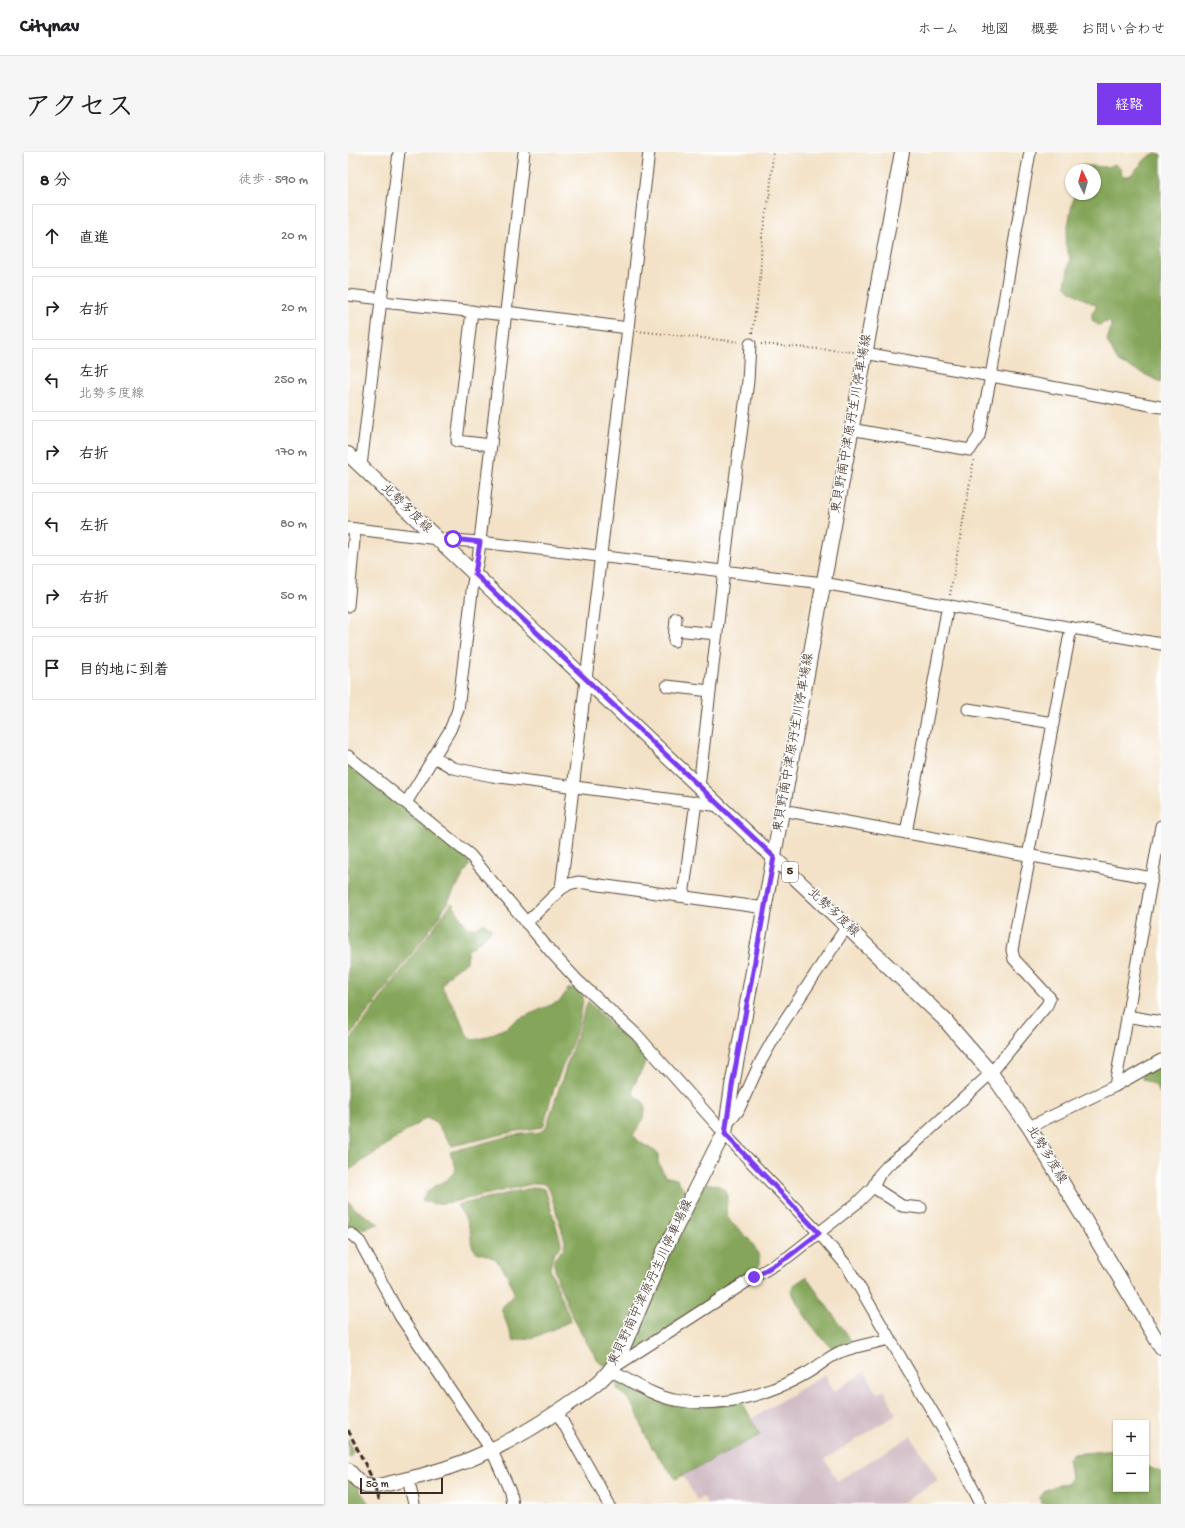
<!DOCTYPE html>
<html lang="ja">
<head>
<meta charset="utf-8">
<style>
	body { margin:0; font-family:"Gochi Hand","Klee One",sans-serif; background:#f6f6f6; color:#202124 }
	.controls { position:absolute; right:12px; bottom:12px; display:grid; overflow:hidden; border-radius:0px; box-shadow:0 1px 3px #0004 }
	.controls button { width:36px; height:36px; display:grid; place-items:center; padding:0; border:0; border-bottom:1px solid #e0e0e0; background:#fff; color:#202124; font:20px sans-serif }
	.compass { position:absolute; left:717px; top:12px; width:36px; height:36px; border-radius:50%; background:#fff; box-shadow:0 1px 3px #0004; rotate:355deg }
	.scale { position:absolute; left:12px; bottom:10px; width:83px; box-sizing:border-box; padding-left:4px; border:2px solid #3b2a1e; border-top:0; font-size:11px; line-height:14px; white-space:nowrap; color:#3b2a1e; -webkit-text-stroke:3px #fff; paint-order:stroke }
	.stop { position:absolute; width:12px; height:12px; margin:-9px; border:3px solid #7c3aed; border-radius:50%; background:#fff }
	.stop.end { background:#7c3aed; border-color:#fff; box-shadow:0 1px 4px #0008 }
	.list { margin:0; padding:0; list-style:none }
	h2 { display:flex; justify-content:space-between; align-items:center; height:52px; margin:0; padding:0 16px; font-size:17px }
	h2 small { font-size:13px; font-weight:400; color:#757577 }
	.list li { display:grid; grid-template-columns:26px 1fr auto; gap:12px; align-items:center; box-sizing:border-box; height:64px; margin:0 8px 8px; padding:0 8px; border:1px solid #e0e0e0; border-radius:0px }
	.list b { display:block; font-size:15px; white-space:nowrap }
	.list p { margin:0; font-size:13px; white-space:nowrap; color:#757577 }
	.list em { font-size:13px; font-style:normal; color:#757577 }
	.icon { flex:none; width:22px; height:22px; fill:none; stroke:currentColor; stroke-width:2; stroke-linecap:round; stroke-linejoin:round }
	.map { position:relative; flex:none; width:813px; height:1352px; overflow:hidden; border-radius:0px }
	header { display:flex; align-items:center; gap:24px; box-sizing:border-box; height:56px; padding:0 20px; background:#fff; border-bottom:1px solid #e0e0e0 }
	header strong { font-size:19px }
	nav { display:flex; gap:22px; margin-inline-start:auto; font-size:14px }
	.intro { display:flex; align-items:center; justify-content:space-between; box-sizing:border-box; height:96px; padding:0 24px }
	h1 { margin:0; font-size:28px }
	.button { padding:10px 18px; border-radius:0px; background:#7c3aed; color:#fff; font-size:14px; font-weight:700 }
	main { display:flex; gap:24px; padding:0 24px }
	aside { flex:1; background:#fff; border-radius:0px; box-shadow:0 1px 3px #0004 }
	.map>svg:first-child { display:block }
</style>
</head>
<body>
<header>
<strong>Citynav</strong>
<nav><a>ホーム</a><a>地図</a><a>概要</a><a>お問い合わせ</a></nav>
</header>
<div class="intro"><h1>アクセス</h1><a class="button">経路</a></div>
<main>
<aside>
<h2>8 分<small>徒歩 · 590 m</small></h2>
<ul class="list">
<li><svg class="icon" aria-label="ahead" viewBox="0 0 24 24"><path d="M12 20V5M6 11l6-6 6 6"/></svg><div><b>直進</b></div><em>20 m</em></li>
<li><svg class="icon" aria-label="right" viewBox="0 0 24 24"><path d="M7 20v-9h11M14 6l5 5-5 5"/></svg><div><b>右折</b></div><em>20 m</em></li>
<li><svg class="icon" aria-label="left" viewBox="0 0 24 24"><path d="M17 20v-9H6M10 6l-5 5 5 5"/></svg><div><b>左折</b><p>北勢多度線</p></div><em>250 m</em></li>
<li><svg class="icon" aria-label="right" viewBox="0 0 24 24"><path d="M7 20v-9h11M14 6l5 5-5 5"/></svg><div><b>右折</b></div><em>170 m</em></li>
<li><svg class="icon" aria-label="left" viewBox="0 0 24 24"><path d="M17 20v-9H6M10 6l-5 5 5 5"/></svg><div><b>左折</b></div><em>80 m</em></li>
<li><svg class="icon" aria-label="right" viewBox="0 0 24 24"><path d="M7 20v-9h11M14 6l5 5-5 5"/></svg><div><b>右折</b></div><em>50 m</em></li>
<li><svg class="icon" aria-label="arrive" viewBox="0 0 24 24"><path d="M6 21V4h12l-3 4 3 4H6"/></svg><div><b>目的地に到着</b></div></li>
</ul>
</aside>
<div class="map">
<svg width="813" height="1352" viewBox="0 0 813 1352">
	<rect width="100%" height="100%" fill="#fff"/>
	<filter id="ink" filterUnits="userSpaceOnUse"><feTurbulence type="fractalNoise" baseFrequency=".025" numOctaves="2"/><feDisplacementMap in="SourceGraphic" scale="8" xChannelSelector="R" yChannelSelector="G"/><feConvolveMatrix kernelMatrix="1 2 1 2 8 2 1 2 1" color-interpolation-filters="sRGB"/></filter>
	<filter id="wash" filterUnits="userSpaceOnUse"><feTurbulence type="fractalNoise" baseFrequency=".012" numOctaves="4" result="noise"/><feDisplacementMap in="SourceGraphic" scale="16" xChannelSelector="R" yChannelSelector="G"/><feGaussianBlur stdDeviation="0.9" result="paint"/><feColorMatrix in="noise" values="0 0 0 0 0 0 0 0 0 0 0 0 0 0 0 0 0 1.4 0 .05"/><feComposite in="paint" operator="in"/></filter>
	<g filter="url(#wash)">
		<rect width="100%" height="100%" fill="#f3e2c7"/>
		<polygon fill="#d2bdc6" points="517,1219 529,1241 537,1238 548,1263 477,1307 489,1329 563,1284 590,1328 552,1352 359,1352 355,1345 349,1348 335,1324 411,1283 403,1267 477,1222 486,1240"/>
		<g fill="#85a65a" stroke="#60683c">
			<path d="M808,1l5,1v228l-43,-20 -11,-21 4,-14 -1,-6 -12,4 -6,-5v-7l5,-7c-11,-7 -25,-11 -32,-21l5,-27 -5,-16 9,-48h21v-24h-17l1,-5 27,2 10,-3 5,5 1,7h7c11,-8 13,-18 27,-23z"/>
			<polygon points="0,610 118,706 122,712 89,768 0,886"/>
			<path d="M104,751l15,25h9l8,-5 8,6 -9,10 -15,11 -1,11c-9,7 -22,15 -25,26l15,25 10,23 6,5 10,-2 25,-11 8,-7 44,-19 8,-12 8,-1 7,8c0,30 -22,69 -31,99 -4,11 -5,22 -9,32l-31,5 -60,14 -17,-24 -9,-4 -78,53v-128z"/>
			<path d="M240,849l30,31 14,5 9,11 4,9 -1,9 -11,21v7l12,10c1,12 -5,22 -12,31l8,8 17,10v9l7,14 12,3 9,13 -72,165 -6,7 -6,1c-14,-15 -51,-87 -48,-106l10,-11 1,-7 -15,-50c-4,-7 -7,-8 -14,-8l-83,19 -20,2 -11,-4c8,-18 27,-15 34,-32l-6,-16 63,-17 27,-3 6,-4z"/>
			<polygon points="813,911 813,943 808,934 794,927 795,920"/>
			<path d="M356,1031l13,2 9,5c3,10 -2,20 2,28 3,6 9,9 14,14 11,11 23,25 14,41l-132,85 74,-171z"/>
			<path d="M188,1035l9,2 16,53v4l-8,8 -3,15 21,52 -40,18 -3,-1 -15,3 -12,-33 9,-9 4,-6c-7,-22 -14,-36 -38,-41 -8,-11 -3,-10 -6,-21 -2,-10 -8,-18 -13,-26z"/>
			<polygon points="0,1049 10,1059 31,1072 10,1078 0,1078"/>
			<path d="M458,1125l43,60 2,4 -3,3 -13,6c-18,-14 -35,-39 -44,-60l4,-6z"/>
			<path d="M274,1229l46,23 27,3 47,-5 18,33 -84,44c-8,-11 -19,-22 -26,-35 -14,-24 -7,-34 -32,-54l-2,-8z"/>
			<polygon points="0,1287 5,1300 2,1306 0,1305"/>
			<polygon points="768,1298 768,1337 798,1337 798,1314 813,1320 813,1352 693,1352 692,1345 699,1337 721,1330 723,1327 720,1306 725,1302"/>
			<path d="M0,1326c10,8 14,16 21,26h-21z"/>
		</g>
	</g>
	<g filter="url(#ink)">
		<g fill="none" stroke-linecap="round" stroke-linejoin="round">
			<defs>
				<g id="minor">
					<polyline points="0,143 34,147"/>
					<polyline points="34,150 158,163"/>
					<polyline points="124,159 109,289 143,293"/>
					<polyline points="158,160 280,176"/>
					<polyline points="517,201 813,255"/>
					<polyline points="502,277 622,298 631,284 643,224 682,0"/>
					<polyline points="13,314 51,0"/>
					<polyline points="0,376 90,387 132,390 475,431 813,492"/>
					<polyline points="0,454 7,377"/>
					<polyline points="327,478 369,482"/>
					<polyline points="326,489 328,466"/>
					<polyline points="319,534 362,539"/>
					<polyline points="620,557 705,571"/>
					<polyline points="0,604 122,703 204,801 229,828 289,883 384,990 471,1081 499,1114 597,1281 633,1352"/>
					<polyline points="86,605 105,616 144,624 372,654"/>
					<polyline points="351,635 382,366 400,229 402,192"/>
					<polyline points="58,651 102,578 110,558 125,431 130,407 176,0"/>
					<polyline points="434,658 804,726"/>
					<polyline points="558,681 600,453"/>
					<polyline points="680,704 723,476"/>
					<polyline points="213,737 221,732 230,730 417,756"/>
					<polyline points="335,744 348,650"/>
					<polyline points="178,771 213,737 301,0"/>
					<polyline points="779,864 813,870"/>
					<polyline points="767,934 813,908"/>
					<polyline points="378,973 390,959 413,909 431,877 499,774"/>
					<polyline points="681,975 767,934 813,674"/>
					<polyline points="525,1035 531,1023 540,1013 561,997 643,921 699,853 702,846 666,807 664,798 682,704"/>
					<polyline points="0,1082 3,1082 12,1090 52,1164 144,1299 162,1339 164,1352"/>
					<polyline points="265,1216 406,1125 440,1105 509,1051 525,1035 554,1054 573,1056"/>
					<path d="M263,1219c21,10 41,25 64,29 43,9 94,-5 132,-27 11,-6 21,-16 33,-21 16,-6 34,-9 50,-13"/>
					<polyline points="209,1260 261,1352"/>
					<polyline points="60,1327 66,1352"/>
				</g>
				<g id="major">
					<polyline points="0,302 596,867 643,921 681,975 813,1195"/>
					<path d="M0,1318c4,4 10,12 15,15 10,4 27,-2 36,-4 64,-13 114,-39 167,-75 23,-16 39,-25 53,-49l45,-106 54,-107 7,-10 7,-48 170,-934"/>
				</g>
			</defs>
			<use href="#minor" stroke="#574637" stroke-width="13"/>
			<use href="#major" stroke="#574637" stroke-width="16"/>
			<g stroke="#574637" stroke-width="2" stroke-dasharray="1 3" stroke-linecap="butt">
				<polyline points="289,179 392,190"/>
				<polyline points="404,181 412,129 414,83 422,41 425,0"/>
				<polyline points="413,192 506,200"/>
				<polyline points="602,443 626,307"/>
			</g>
			<use href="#minor" stroke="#fff" stroke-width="11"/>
			<use href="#major" stroke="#fff" stroke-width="14"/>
			<polyline stroke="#3b2a1e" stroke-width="3" stroke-dasharray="6 3" stroke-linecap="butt" points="0,1278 25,1328 31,1352"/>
		</g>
	</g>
	<g fill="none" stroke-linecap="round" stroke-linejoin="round" filter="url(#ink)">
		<polyline stroke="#7c3aed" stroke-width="5" points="105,387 132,390 127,422 426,705 384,934 377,982 471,1081 440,1105 406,1125"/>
	</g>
	<g text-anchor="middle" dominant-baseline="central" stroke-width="3" stroke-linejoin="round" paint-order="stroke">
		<rect fill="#fff" stroke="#766a62" stroke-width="1" x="434" y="710" width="16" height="20" rx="3"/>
		<g font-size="12" font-weight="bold" fill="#3b2a1e">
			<text x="442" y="720">5</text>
		</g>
		<g font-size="13" fill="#3b2a1e" stroke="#fff">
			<text transform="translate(504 272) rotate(-80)">東貝野南中津原丹生川停車場線</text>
			<text transform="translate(58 357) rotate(44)">北勢多度線</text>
			<text transform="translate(446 591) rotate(-80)">東貝野南中津原丹生川停車場線</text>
			<text transform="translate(485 761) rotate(43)">北勢多度線</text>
			<text transform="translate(698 1003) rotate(59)">北勢多度線</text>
			<text transform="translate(303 1131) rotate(-65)">東貝野南中津原丹生川停車場線</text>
		</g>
	</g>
</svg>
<div class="controls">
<button>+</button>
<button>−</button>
</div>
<svg class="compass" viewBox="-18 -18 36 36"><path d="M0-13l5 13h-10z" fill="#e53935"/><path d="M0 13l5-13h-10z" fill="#757577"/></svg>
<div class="scale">50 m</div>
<div class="stop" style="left:105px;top:387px"></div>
<div class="stop end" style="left:406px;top:1125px"></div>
</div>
</main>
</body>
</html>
